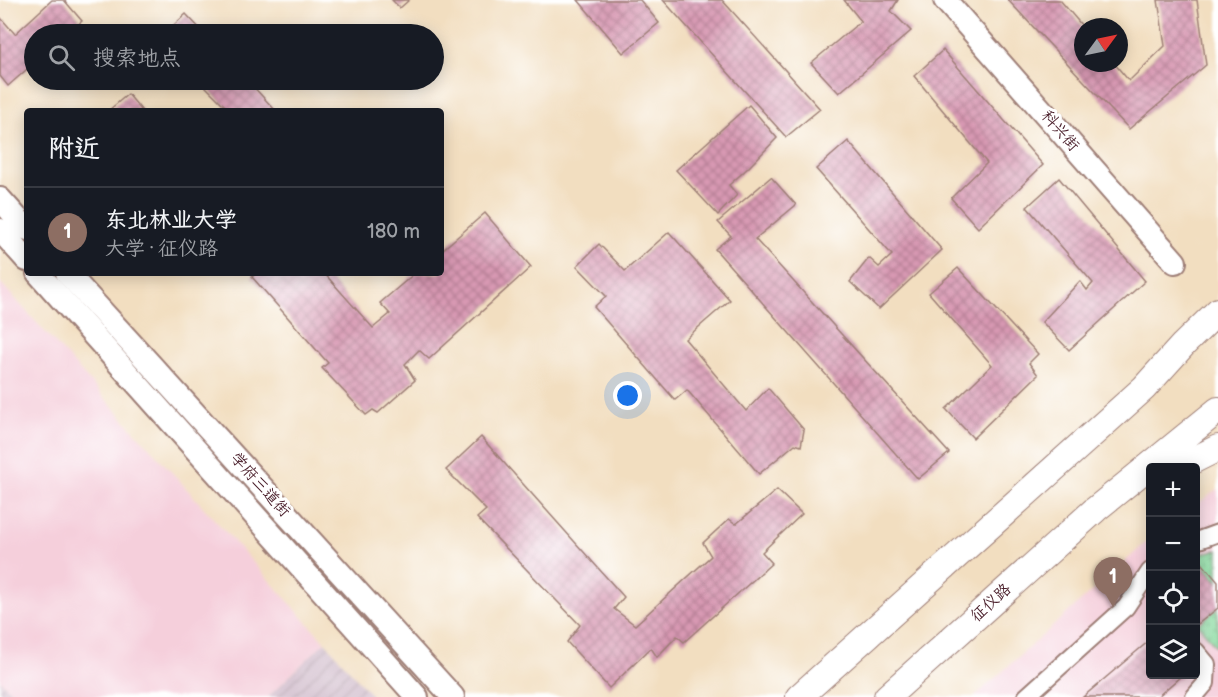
<!DOCTYPE html>
<html lang="zh">
<head>
<meta charset="utf-8">
<style>
	body { margin:0; font-family:"Balsamiq Sans","LXGW WenKai TC",sans-serif; background:#20242c; color:#f1f3f6 }
	.controls { position:absolute; right:18px; bottom:18px; display:grid; overflow:hidden; border-radius:6px; box-shadow:0 3px 15px #0003 }
	.controls button { width:54px; height:54px; display:grid; place-items:center; padding:0; border:0; border-bottom:2px solid #363941; background:#171b24; color:#f1f3f6; font:30px sans-serif }
	.compass { position:absolute; left:1074px; top:18px; width:54px; height:54px; border-radius:50%; background:#171b24; box-shadow:0 3px 15px #0003; rotate:57deg }
	.you { position:absolute; left:628px; top:396px; width:21px; height:21px; margin:-15px; border:4px solid #fff; border-radius:50%; background:#1a73e8; box-shadow:0 0 0 9px #1a73e833 }
	.badge { display:grid; place-items:center; width:39px; height:39px; border-radius:50%; background:#8c9099; color:#fff; font-size:20px; font-weight:700 }
	.pin { position:absolute; translate:-50% -50px; filter:drop-shadow(0 2px 3px #0008) }
	.pin::after { content:''; position:absolute; top:32px; width:21px; height:18px; background:inherit; clip-path:polygon(0 0,100% 0,50% 100%) }
	.list { margin:0; padding:0; list-style:none }
	h2 { display:flex; justify-content:space-between; align-items:center; height:78px; margin:0; padding:0 24px; font-size:26px }
	h2 small { font-size:20px; font-weight:400; color:#9ea1a6 }
	.list li { display:grid; grid-template-columns:39px 1fr auto; gap:18px; align-items:center; box-sizing:border-box; height:90px; padding:0 24px; border-top:2px solid #363941 }
	.list b { display:block; font-size:22px; white-space:nowrap }
	.list p { margin:0; font-size:20px; white-space:nowrap; color:#9ea1a6 }
	.list em { font-size:20px; font-style:normal; color:#9ea1a6 }
	.icon { flex:none; width:33px; height:33px; fill:none; stroke:currentColor; stroke-width:2; stroke-linecap:round; stroke-linejoin:round }
	.map { position:relative; flex:none; width:1218px; height:697px; overflow:hidden }
	.search { position:absolute; background:#171b24; box-shadow:0 3px 15px #0003; left:24px; top:24px; width:420px; height:66px; display:flex; align-items:center; gap:15px; box-sizing:border-box; padding:0 21px; border-radius:33px; color:#9ea1a6; font-size:22px }
	.panel { position:absolute; background:#171b24; box-shadow:0 3px 15px #0003; left:24px; top:108px; width:420px; height:168px; border-radius:6px }
	.map>svg:first-child { display:block }
</style>
</head>
<body>
<div class="map">
<svg width="1218" height="697" viewBox="0 0 1218 697">
	<defs>
		<pattern id="industrial-furrows" width="10" height="10" patternUnits="userSpaceOnUse" patternTransform="scale(1.5)"><rect width="10" height="10" fill="#d1bdcc"/><path d="M-1 1l2-2M0 10L10 0M9 11l2-2" fill="none" stroke="#b5a2af"/></pattern>
		<pattern id="grass-dots" width="8" height="8" patternUnits="userSpaceOnUse" patternTransform="scale(1.5)"><rect width="8" height="8" fill="#85da9d"/><path d="M2 2h.1M6 6h.1" fill="none" stroke="#74bb87" stroke-width="1.8" stroke-linecap="round"/></pattern>
		<pattern id="building-cross-hatch" width="8" height="8" patternUnits="userSpaceOnUse" patternTransform="scale(1.5)"><rect width="8" height="8" fill="#d899b3"/><path d="M0 0l8 8M0 8l8-8" fill="none" stroke="#b17c92"/></pattern>
	</defs>
	<rect width="100%" height="100%" fill="#fff"/>
	<filter id="ink" filterUnits="userSpaceOnUse"><feTurbulence type="fractalNoise" baseFrequency=".0167" numOctaves="2"/><feDisplacementMap in="SourceGraphic" scale="12" xChannelSelector="R" yChannelSelector="G"/><feConvolveMatrix kernelMatrix="1 2 1 2 8 2 1 2 1" color-interpolation-filters="sRGB"/></filter>
	<filter id="wash" filterUnits="userSpaceOnUse"><feTurbulence type="fractalNoise" baseFrequency=".008" numOctaves="4" result="noise"/><feDisplacementMap in="SourceGraphic" scale="24" xChannelSelector="R" yChannelSelector="G"/><feGaussianBlur stdDeviation="1.35" result="paint"/><feColorMatrix in="noise" values="0 0 0 0 0 0 0 0 0 0 0 0 0 0 0 0 0 1.4 0 .05"/><feComposite in="paint" operator="in"/></filter>
	<g filter="url(#wash)">
		<rect width="100%" height="100%" fill="#f2dec0"/>
		<g fill="#f5cfdb">
			<polygon points="0,282 325,642 268,697 16,697 0,680"/>
			<polygon points="1218,489 1218,697 974,697 1150,539 1150,674 1196,674 1196,505"/>
		</g>
		<g fill="url(#industrial-furrows)">
			<polygon points="325,642 373,697 268,697"/>
			<polygon points="0,680 16,697 0,697"/>
		</g>
		<g fill="url(#grass-dots)" stroke="#687c64" stroke-width="1.5">
			<polygon points="1218,550 1218,582 1196,556 1196,554"/>
			<polygon points="1218,608 1218,649 1198,624"/>
		</g>
		<g id="blocks">
			<g fill="url(#building-cross-hatch)">
				<polygon points="52,0 64,0 82,21 67,34 34,34 34,63 8,86 0,76 0,17 15,34"/>
				<polygon points="392,0 409,0 400,8"/>
				<polygon points="578,0 640,0 659,23 623,53"/>
				<polygon points="663,0 722,0 820,109 786,137"/>
				<polygon points="844,0 898,0 891,11 911,31 839,93 811,63 861,21"/>
				<polygon points="1008,0 1060,0 1083,27 1083,63 1114,63 1129,81 1165,46 1158,0 1197,0 1206,65 1129,129"/>
				<polygon points="186,14 205,34 164,34"/>
				<polygon points="943,50 1043,165 978,228 951,198 987,163 914,76"/>
				<polygon points="199,80 247,80 276,111 230,111"/>
				<polygon points="128,94 142,111 108,111"/>
				<polygon points="749,105 777,138 749,167 729,185 737,195 718,215 676,170"/>
				<polygon points="848,141 942,250 879,309 850,282 869,258 879,267 892,255 816,169"/>
				<polygon points="771,177 796,205 755,239 949,453 918,479 715,249 731,236 718,222"/>
				<polygon points="1059,178 1145,281 1069,350 1042,322 1080,281 1087,290 1093,283 1027,207"/>
				<polygon points="485,213 531,267 429,359 419,350 405,364 415,380 378,413 373,410 366,415 322,368 328,363 252,277 256,273 324,273 373,328 390,314 380,303 415,273 441,273 441,251"/>
				<polygon points="669,232 730,300 685,339 746,411 768,388 804,430 801,446 795,444 759,474 687,390 675,400 594,307 606,296 577,266 599,244 625,271"/>
				<polygon points="958,268 1038,354 1029,363 1038,375 973,438 946,409 992,365 929,293"/>
				<polygon points="481,437 624,597 614,609 635,625 711,556 703,543 729,519 736,524 777,490 802,514 762,552 772,563 684,642 677,636 657,657 651,648 609,688 567,642 580,625 477,518 486,510 446,470"/>
				<polygon points="1196,556 1218,582 1218,608 1198,624 1196,621"/>
				<polygon points="1150,640 1150,674 1180,674 1181,676 1157,697 1083,697"/>
			</g>
		</g>
	</g>
	<g filter="url(#ink)">
		<use href="#blocks" fill-opacity="0" stroke="#9e7e76" stroke-width="1.5"/>
		<g fill="none" stroke-linecap="round" stroke-linejoin="round">
			<defs>
				<g id="street">
					<polyline points="1196,541 1218,533"/>
					<polyline points="1026,697 1126,607 1150,571"/>
					<polyline points="1194,697 1206,683 1207,664 1196,651"/>
				</g>
				<g id="secondary">
					<polyline points="945,0 1175,262"/>
					<polyline points="0,199 27,229"/>
					<polyline points="0,230 27,260"/>
					<polyline points="38,273 417,697"/>
					<polyline points="67,273 453,697"/>
				</g>
				<g id="primary">
					<polyline points="1178,468 1218,448"/>
					<polyline points="799,697 1144,388 1183,345 1218,311"/>
					<polyline points="887,697 1096,509 1218,410"/>
				</g>
			</defs>
			<use href="#street" stroke="#9e7e76" stroke-width="20"/>
			<use href="#secondary" stroke="#9e7e76" stroke-width="26"/>
			<use href="#primary" stroke="#9e7e76" stroke-width="28"/>
			<use href="#street" stroke="#fff" stroke-width="16"/>
			<use href="#secondary" stroke="#fff" stroke-width="22"/>
			<use href="#primary" stroke="#fff" stroke-width="26"/>
		</g>
	</g>
	<g text-anchor="middle" dominant-baseline="central" stroke-width="6" stroke-linejoin="round" paint-order="stroke">
		<g font-size="16" fill="#4a1f2b" stroke="#fff">
			<text transform="translate(1060 131) rotate(49)">科兴街</text>
			<text transform="translate(260 485) rotate(48)">学府三道街</text>
			<text transform="translate(991 603) rotate(-42)">征仪路</text>
		</g>
	</g>
</svg>
<div class="controls">
<button>+</button>
<button>−</button>
<button><svg class="icon" aria-label="locate" viewBox="0 0 24 24"><circle cx="12" cy="12" r="6"/><path d="M12 2v4M12 18v4M2 12h4M18 12h4"/></svg></button>
<button><svg class="icon" aria-label="layers" viewBox="0 0 24 24"><path d="M12 4l9 5-9 5-9-5zM3 14l9 5 9-5"/></svg></button>
</div>
<svg class="compass" viewBox="-18 -18 36 36"><path d="M0-13l5 13h-10z" fill="#e53935"/><path d="M0 13l5-13h-10z" fill="#9ea1a6"/></svg>
<div class="you"></div>
<div class="pin badge" style="left:1113px;top:607px;background:#8d6e63">1</div>
<div class="search"><svg class="icon" aria-label="search" viewBox="0 0 24 24"><circle cx="10" cy="10" r="6"/><path d="M15 15l6 6"/></svg>搜索地点</div>
<section class="panel">
<h2>附近<small></small></h2>
<ul class="list">
<li><span class="badge" style="background:#8d6e63">1</span><div><b>东北林业大学</b><p>大学 · 征仪路</p></div><em>180 m</em></li>
</ul>
</section>
</div>
</body>
</html>
